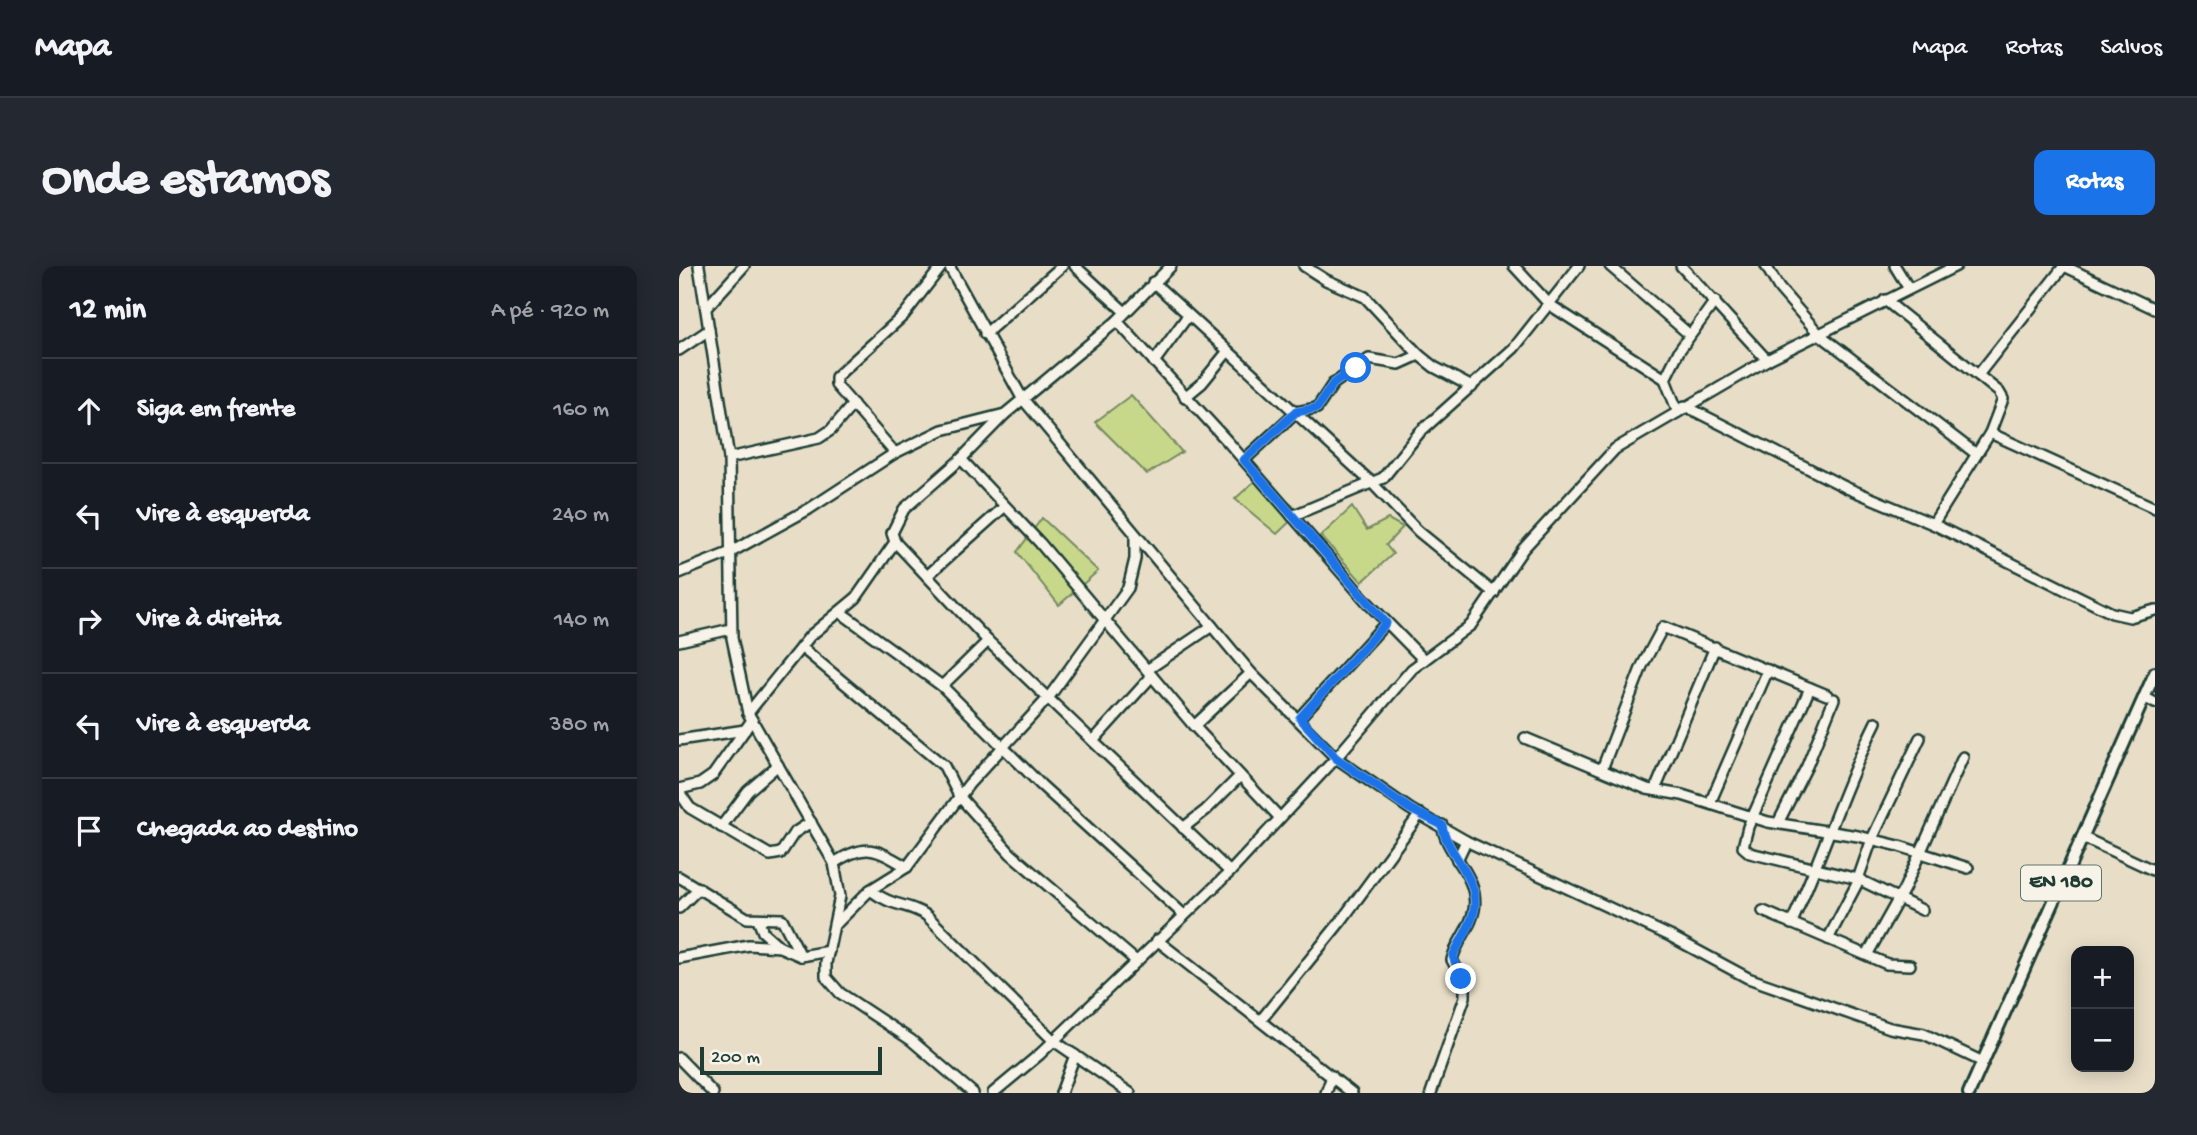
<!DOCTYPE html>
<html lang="pt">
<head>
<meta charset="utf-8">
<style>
	body { margin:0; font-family:"Gochi Hand",sans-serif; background:#242831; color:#f1f3f6 }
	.controls { position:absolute; right:21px; bottom:21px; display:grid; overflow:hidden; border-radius:14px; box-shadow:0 4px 18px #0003 }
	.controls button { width:63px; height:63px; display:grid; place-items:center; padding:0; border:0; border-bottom:2px solid #363941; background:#171b24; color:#f1f3f6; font:35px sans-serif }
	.scale { position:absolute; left:21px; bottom:18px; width:182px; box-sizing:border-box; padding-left:7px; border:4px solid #1f3d34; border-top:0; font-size:19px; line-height:24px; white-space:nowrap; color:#1f3d34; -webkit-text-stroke:5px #f7f3e8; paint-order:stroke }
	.stop { position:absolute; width:21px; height:21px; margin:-16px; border:5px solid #1a73e8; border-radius:50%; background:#fff }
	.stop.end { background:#1a73e8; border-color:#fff; box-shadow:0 2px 7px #0008 }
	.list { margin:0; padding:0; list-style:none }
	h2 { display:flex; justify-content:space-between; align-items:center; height:91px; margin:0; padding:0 28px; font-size:30px }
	h2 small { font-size:23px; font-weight:400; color:#9ea1a6 }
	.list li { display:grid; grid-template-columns:46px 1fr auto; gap:21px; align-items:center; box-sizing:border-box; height:105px; padding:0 28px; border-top:2px solid #363941 }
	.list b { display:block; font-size:26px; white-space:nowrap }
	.list em { font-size:23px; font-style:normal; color:#9ea1a6 }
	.icon { flex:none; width:38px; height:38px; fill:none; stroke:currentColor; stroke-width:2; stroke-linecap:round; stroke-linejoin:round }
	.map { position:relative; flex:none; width:1476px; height:827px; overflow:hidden; border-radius:14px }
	header { display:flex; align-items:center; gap:42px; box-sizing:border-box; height:98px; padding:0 35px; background:#171b24; border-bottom:2px solid #363941 }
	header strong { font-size:33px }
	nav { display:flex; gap:38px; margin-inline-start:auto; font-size:24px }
	.intro { display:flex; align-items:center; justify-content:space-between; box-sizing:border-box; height:168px; padding:0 42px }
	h1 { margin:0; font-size:49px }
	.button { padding:18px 32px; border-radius:14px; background:#1a73e8; color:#fff; font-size:24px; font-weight:700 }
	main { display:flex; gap:42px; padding:0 42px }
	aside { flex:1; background:#171b24; border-radius:14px; box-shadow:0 4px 18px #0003 }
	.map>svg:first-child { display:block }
</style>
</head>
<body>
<header>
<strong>Mapa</strong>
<nav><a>Mapa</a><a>Rotas</a><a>Salvos</a></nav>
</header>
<div class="intro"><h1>Onde estamos</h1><a class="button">Rotas</a></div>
<main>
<aside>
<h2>12 min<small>A pé · 920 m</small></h2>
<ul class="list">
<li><svg class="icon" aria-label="ahead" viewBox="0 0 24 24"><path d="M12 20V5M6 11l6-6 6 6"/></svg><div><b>Siga em frente</b></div><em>160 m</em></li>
<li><svg class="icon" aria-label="left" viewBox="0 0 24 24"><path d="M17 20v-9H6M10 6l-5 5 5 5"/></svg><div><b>Vire à esquerda</b></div><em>240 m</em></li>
<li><svg class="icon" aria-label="right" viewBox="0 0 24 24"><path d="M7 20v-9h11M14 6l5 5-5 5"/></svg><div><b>Vire à direita</b></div><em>140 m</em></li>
<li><svg class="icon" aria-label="left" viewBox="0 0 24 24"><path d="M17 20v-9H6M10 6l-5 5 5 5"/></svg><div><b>Vire à esquerda</b></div><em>380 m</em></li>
<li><svg class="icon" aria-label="arrive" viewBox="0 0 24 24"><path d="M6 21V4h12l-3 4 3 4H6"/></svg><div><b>Chegada ao destino</b></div></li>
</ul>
</aside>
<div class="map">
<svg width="1476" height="827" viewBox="0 0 1476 827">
	<rect width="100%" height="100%" fill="#e8dec8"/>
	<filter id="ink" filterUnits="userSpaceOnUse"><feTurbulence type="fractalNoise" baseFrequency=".0143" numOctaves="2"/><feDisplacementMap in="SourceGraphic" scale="14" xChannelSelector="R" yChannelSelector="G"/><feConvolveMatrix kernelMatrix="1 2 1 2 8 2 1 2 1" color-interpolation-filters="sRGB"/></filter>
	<g filter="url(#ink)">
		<g fill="#c8d88b" stroke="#748a60" stroke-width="2">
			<polygon points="452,129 503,186 468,208 416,156"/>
			<polygon points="580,211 621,246 598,268 556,233"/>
			<polygon points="673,241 688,264 709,253 724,261 707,279 714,288 683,316 642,270"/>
			<polygon points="363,252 419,305 380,339 338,286"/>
		</g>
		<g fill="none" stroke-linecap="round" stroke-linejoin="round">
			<defs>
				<g id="minor">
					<polyline points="20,0 50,192 53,372 69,447 155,597 161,630 147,697 147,711 161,727 232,774 294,827"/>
					<polyline points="270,0 343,132 572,407 657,492 731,543 787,575 991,670 1069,712 1211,762 1245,768 1304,796"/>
					<polyline points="396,0 446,46"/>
					<polyline points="625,0 647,14 686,31 740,89 755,101 793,121"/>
					<polyline points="835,0 871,39 986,113"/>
					<polyline points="931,0 1011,69"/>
					<polyline points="1002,0 1088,94"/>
					<polyline points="1087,0 1100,22 1140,68 1296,187"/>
					<polyline points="1216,0 1230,23"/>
					<polyline points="1385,0 1476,43"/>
					<polyline points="474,16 693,217 739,265 815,327"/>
					<polyline points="1206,34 1320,126 1324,133 1311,167 1254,258"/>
					<polyline points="27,42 65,0"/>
					<polyline points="438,55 550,177 688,336 745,394"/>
					<polyline points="306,68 383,0"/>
					<polyline points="0,84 30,64"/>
					<polyline points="475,96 508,51"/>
					<polyline points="1299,109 1385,0"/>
					<polyline points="506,131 523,117 549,85"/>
					<polyline points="1006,140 1168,222 1254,258 1433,347 1451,351 1476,344"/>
					<polyline points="999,146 986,113 1000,85 1036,35"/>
					<polyline points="1311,167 1476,242"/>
					<polyline points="216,187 157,119 157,111 225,49 263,0"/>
					<polyline points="50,192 140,172 152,164 174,138"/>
					<polyline points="282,193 361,277 515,460 601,552"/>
					<polyline points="565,194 617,146 638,142 654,118 690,93 720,98 740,89"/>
					<polyline points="613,250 704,212 741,166 835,82 900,0"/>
					<polyline points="216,276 309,375 551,606"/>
					<polyline points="0,307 52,286 130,243 216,187 263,164 326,148 438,55 492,0"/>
					<polyline points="248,310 325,241"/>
					<polyline points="161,346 263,420 362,519 505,649"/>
					<polyline points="0,375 52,363"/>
					<polyline points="122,381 265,500 280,530 332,588 456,694"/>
					<polyline points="468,404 533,360"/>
					<polyline points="263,420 309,375"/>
					<polyline points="1131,422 1069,561 1064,581 1071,587 1179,613 1243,644"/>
					<polyline points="1465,431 1476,437"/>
					<polyline points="69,447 131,370 177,332 216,276 213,267 225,243 282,193 325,149"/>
					<polyline points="620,452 707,357"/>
					<polyline points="515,460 572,407"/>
					<polyline points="846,472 968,523 1003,529 1089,556 1179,570 1220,580 1289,602"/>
					<polyline points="0,474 66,464"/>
					<polyline points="414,475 473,410"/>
					<polyline points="923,503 963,400 984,361 1148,429"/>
					<polyline points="0,523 21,518 34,509 73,454"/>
					<polyline points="976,524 1036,381"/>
					<polyline points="0,526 11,542 91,589 102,587 115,567 132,556"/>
					<polyline points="1031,537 1089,404"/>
					<polyline points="1099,557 1128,500 1155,433"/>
					<polyline points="42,561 69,525 99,499"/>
					<polyline points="504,562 527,544 561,510"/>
					<polyline points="1403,571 1476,605"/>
					<polyline points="778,594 787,575"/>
					<path d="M155,597c32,-21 42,-14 73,4"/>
					<polyline points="0,611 68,652 103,653 122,690"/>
					<polyline points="1179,613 1193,573 1241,472"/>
					<path d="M191,624c24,18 35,12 56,25l128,126 76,52"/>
					<polyline points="0,642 20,622"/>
					<polyline points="1084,645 1208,698 1231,699"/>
					<polyline points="79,654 84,666 101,681"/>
					<polyline points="158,657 191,624 228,601 290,518 370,431 449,322 456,293 456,270"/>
					<path d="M1112,658c31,-66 52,-136 85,-202"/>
					<polyline points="1149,673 1180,614"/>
					<polyline points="478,674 673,827"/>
					<polyline points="1188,689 1225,623 1284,491"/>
					<polyline points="0,692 70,679 101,681 122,690 150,685"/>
					<polyline points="582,754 662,655 741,548"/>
					<polyline points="0,792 34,827"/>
					<polyline points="314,827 361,788 551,606 657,492 733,403 792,359 844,283 936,183 1088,94 1277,0"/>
					<polyline points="382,827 396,789"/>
					<polyline points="647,827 653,810"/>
					<path d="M752,827l34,-96v-13l-13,-24c4,-18 19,-32 22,-50 6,-34 -27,-54 -32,-85"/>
				</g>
				<polyline id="major" points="1290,827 1476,407"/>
			</defs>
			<use href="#minor" stroke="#1f3d34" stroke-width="14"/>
			<use href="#major" stroke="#1f3d34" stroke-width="16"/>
			<use href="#minor" stroke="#f7f3e8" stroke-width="9"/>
			<use href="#major" stroke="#f7f3e8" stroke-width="10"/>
		</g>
	</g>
	<g fill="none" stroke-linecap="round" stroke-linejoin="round" filter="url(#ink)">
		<path stroke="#1a73e8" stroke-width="9" d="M677,102l-23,16 -16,24 -21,4 -52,48 142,163 -86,95 36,40 74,51 32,16c5,31 39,52 32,86 -3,16 -15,31 -21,45l8,23"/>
	</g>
	<g text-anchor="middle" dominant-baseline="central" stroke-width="7" stroke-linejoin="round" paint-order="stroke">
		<rect fill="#f7f3e8" stroke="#60746a" stroke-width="2" x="1342" y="599.5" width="80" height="35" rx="5"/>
		<g font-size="21" font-weight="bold" fill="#1f3d34">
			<text x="1382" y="617">EN 180</text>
		</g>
	</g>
</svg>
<div class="controls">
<button>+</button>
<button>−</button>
</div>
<div class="scale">200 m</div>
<div class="stop" style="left:677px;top:102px"></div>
<div class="stop end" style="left:782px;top:713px"></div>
</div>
</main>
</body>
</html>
